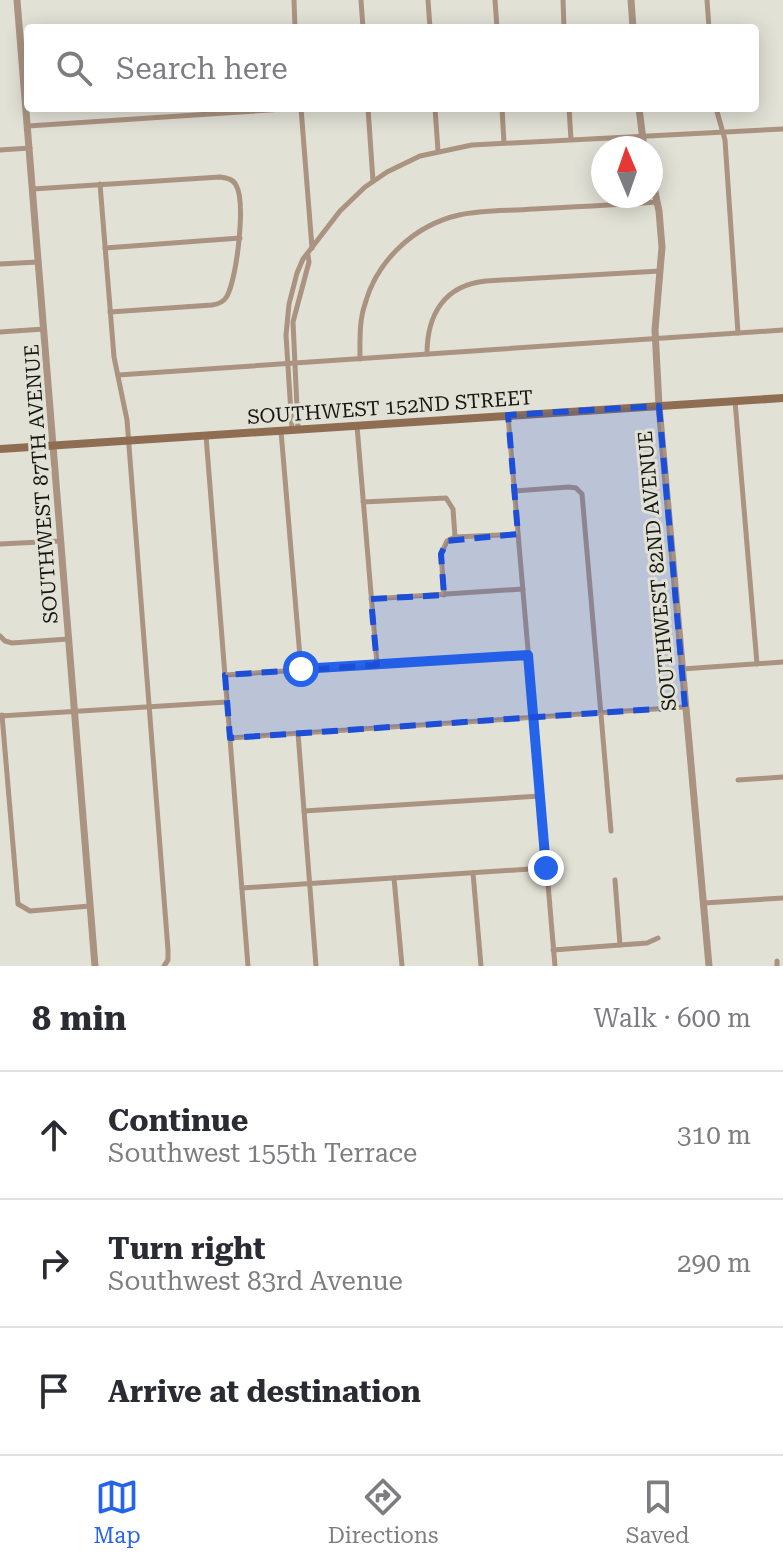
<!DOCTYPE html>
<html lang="en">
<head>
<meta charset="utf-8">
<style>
	body { margin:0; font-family:"Roboto Serif",serif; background:#f7f7f7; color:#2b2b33 }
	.compass { position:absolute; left:591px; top:136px; width:72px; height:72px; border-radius:50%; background:#fff; box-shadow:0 4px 20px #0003; rotate:358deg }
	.stop { position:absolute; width:24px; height:24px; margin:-18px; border:6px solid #2563eb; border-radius:50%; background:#fff }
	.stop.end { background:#2563eb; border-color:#fff; box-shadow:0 2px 8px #0008 }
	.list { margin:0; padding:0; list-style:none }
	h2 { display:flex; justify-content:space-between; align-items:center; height:104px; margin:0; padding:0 32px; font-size:34px }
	h2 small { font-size:26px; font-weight:400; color:#7c7c81 }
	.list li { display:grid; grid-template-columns:52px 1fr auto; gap:24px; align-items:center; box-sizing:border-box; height:128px; padding:0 32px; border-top:2px solid #e1e1e2 }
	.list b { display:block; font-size:30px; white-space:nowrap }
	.list p { margin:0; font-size:26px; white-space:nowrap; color:#7c7c81 }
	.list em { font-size:26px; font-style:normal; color:#7c7c81 }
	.icon { flex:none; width:44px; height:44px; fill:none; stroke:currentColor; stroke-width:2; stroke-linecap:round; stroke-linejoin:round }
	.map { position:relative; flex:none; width:783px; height:966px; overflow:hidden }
	.search { position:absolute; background:#fff; box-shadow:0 4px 20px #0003; left:24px; right:24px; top:24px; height:88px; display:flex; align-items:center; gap:20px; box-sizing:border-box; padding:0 28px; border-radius:8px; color:#7c7c81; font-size:30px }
	.sheet { height:488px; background:#fff }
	nav { display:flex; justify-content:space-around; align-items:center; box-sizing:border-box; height:112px; border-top:2px solid #e1e1e2; background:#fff; font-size:22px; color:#7c7c81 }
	nav a { display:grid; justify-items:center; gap:4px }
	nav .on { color:#2563eb }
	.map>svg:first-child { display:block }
</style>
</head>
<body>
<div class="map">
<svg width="783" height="966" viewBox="0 0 783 966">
	<rect width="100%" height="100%" fill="#e2e1d6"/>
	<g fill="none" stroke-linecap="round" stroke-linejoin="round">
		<g stroke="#ab9381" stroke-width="5">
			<polyline points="294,0 295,28"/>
			<polyline points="361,0 363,28"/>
			<polyline points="428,0 430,28"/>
			<polyline points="495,0 497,28"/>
			<polyline points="563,0 564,28"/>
			<polyline points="707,0 709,28"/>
			<polyline points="301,108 312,248"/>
			<polyline points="368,108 373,181"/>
			<polyline points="435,108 438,151"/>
			<polyline points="502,108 504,143"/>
			<polyline points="569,108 571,139"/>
			<polyline points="716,108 725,140 738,333"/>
			<polyline points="28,126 300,108"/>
			<polyline points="0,150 30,148"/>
			<polyline points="100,184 114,357 127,420 168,950 168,960 164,966"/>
			<path d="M33,189l187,-12c7,1 13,2 16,8 10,17 1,93 -9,111 -3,6 -8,8 -15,9l-102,7"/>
			<polyline points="105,248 240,238"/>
			<polyline points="0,264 38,262"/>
			<polyline points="0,332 44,329"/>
			<path d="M427,354c0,-39 17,-69 59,-73l174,-10"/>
			<path d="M360,359c0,-18 -1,-38 5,-55 12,-44 50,-79 94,-89 24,-5 50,-4 74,-6 41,-2 83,-4 124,-7"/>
			<polyline points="118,375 783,330"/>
			<polyline points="735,401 757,664"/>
			<polyline points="508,416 555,966"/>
			<polyline points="357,426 377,665"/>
			<polyline points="292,429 286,335 289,304 297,273 303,259 340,211 365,187 387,172 420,156 472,145 783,129"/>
			<polyline points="298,429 293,322 309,262 308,255"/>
			<polyline points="281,431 301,669"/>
			<polyline points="206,436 248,966"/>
			<polyline points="514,491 569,487 576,488 582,494 611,831"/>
			<polyline points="363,502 446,498 453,509 455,537"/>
			<polyline points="0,544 61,541"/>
			<polyline points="444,595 441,554 447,541 455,537 518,534"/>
			<polyline points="371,599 523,589"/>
			<polyline points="0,636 5,641 12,643 68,639"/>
			<polyline points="682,669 783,662"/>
			<polyline points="225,675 528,655"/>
			<polyline points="2,715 18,904 30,911 90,906"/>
			<polyline points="0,716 227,702"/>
			<polyline points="298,733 316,966"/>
			<polyline points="230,738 685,707"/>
			<polyline points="738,780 783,777"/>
			<polyline points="304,811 540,796"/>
			<polyline points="473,873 481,966"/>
			<polyline points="394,878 402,966"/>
			<polyline points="615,880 620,945"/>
			<polyline points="242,888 546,868"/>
			<polyline points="704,903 783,898"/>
			<polyline points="553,950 647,943 658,938"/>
			<polyline points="777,961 777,966"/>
		</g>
		<g stroke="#ab9381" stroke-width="7">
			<polyline points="17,0 95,966"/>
			<polyline points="631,0 633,28"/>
			<polyline points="639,108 644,148"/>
			<polyline points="651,173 659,211 662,247 655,330 659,406 709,966"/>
		</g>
		<polyline stroke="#8f6d53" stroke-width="8" points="0,449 783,398"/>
	</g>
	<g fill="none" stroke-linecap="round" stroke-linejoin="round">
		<polyline stroke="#2563eb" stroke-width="10" points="301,669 528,655 546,868"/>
	</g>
	<path fill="#1d4ed8" fill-opacity="0.2" stroke="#1d4ed8" stroke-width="6" stroke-dasharray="16 10" stroke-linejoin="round" d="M659,406l26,301 -455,31 -5,-63 152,-10 -6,-66 73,-4 -3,-41 6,-13 71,-7 -10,-119z"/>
	<g text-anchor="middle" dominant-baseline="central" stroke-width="6" stroke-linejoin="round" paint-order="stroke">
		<g font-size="20" fill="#151511" stroke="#e2e1d6">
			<text transform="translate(390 407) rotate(-4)">SOUTHWEST 152ND STREET</text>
			<text transform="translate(41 484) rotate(-94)">SOUTHWEST 87TH AVENUE</text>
			<text transform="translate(657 571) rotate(-95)">SOUTHWEST 82ND AVENUE</text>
		</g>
	</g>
</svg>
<svg class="compass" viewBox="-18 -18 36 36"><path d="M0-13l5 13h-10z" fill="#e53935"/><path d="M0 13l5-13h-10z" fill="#7c7c81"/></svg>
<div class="stop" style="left:301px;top:669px"></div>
<div class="stop end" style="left:546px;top:868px"></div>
<div class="search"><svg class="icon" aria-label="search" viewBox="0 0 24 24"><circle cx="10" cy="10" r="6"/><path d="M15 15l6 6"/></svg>Search here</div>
</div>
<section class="sheet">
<h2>8 min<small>Walk · 600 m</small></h2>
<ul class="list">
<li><svg class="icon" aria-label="ahead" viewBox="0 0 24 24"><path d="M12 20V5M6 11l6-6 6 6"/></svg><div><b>Continue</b><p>Southwest 155th Terrace</p></div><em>310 m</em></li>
<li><svg class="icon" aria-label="right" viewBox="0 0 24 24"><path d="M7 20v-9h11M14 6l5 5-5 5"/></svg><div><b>Turn right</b><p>Southwest 83rd Avenue</p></div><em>290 m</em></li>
<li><svg class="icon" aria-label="arrive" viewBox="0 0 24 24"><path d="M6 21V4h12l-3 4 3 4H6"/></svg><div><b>Arrive at destination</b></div></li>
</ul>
</section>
<nav>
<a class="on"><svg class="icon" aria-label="map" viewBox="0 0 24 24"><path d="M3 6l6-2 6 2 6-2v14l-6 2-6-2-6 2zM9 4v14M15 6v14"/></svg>Map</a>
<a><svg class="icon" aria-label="directions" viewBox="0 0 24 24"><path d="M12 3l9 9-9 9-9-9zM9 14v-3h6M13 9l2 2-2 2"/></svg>Directions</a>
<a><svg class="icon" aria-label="saved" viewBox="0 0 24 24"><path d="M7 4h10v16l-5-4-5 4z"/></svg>Saved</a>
</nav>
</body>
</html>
